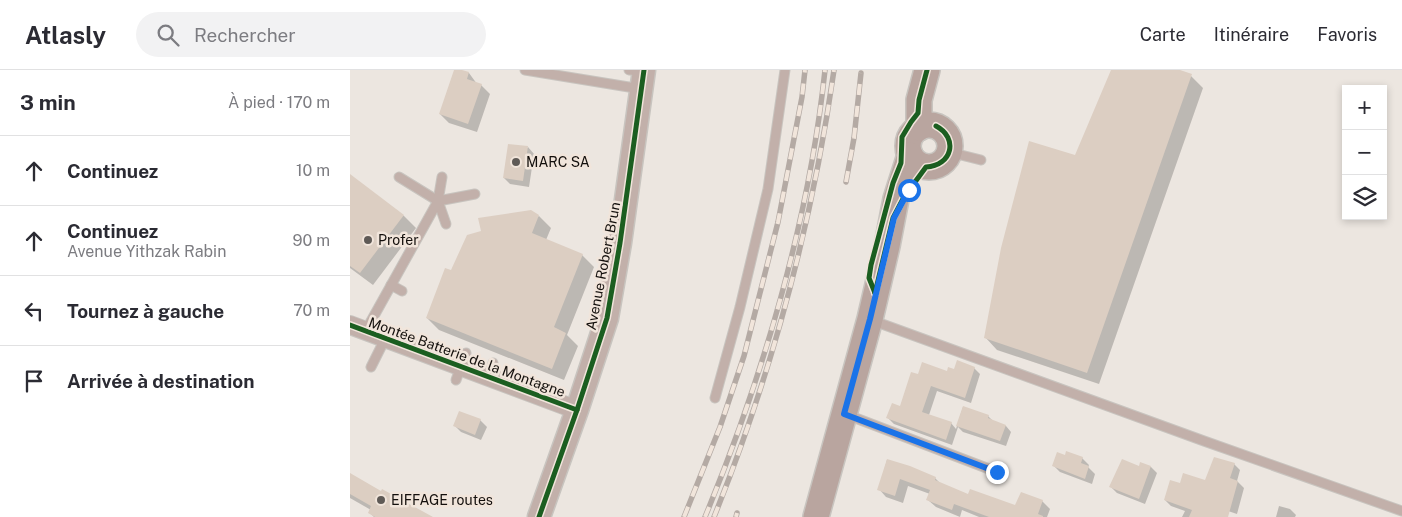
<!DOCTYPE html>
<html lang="fr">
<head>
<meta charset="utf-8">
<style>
	body { margin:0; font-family:"Public Sans",sans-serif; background:#f2f2f3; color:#2b2b33 }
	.controls { position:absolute; right:15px; top:15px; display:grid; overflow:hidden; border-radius:0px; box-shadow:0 2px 8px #0003 }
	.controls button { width:45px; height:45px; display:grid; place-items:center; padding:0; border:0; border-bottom:1px solid #e1e1e2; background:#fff; color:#2b2b33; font:25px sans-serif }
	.stop { position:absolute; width:15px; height:15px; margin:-11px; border:4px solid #1a73e8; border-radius:50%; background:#fff }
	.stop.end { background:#1a73e8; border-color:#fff; box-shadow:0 1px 5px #0008 }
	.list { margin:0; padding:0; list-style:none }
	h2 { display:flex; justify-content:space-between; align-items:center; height:65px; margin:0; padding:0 20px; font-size:21px }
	h2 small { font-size:16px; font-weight:400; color:#7c7c81 }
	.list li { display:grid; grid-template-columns:32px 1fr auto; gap:15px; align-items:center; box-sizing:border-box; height:70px; padding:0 20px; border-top:1px solid #e1e1e2 }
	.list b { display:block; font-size:19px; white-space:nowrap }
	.list p { margin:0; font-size:16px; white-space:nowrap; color:#7c7c81 }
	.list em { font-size:16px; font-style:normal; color:#7c7c81 }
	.icon { flex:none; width:28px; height:28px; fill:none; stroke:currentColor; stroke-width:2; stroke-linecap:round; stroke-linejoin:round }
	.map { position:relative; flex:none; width:1052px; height:447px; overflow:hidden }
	header { display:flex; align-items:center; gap:30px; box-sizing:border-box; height:70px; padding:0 25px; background:#fff; border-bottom:1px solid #e1e1e2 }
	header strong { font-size:24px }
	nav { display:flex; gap:28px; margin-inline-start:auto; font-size:18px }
	.search { width:350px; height:45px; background:#f2f2f3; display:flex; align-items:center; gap:12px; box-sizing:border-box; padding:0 18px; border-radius:28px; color:#7c7c81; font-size:19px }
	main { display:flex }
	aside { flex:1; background:#fff }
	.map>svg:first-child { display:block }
</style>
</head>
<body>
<header>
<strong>Atlasly</strong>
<div class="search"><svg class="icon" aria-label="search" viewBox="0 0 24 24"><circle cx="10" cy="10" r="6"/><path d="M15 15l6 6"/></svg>Rechercher</div>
<nav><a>Carte</a><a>Itinéraire</a><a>Favoris</a></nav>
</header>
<main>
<aside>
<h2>3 min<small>À pied · 170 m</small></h2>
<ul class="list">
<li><svg class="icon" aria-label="ahead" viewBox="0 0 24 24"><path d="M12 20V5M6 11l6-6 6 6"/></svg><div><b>Continuez</b></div><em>10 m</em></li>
<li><svg class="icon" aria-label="ahead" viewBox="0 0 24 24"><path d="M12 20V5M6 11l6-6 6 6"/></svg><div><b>Continuez</b><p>Avenue Yithzak Rabin</p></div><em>90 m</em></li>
<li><svg class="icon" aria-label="left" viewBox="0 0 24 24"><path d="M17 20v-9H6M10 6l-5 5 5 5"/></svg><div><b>Tournez à gauche</b></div><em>70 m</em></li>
<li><svg class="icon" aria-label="arrive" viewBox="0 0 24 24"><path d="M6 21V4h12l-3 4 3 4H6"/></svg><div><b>Arrivée à destination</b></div></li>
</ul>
</aside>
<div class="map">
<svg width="1052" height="447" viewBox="0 0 1052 447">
	<rect width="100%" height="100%" fill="#ece6e0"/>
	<g fill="#0003">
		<polygon points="105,0 119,3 127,14 131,15 140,24 127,62 99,53 90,44"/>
		<polygon points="762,0 826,0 841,6 853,18 749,314 647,280 635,267 726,87"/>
		<polygon points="178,77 184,84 179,117 160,114 154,108"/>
		<polygon points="0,106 54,146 66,158 23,215 0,198"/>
		<polygon points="189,146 201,158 196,170 232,185 244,197 217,265 228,276 214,310 89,260 77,248 101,202"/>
		<polygon points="624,298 630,304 621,333 587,321 579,345 601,353 606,359 613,337 638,346 644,352 656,356 661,362 656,376 613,362 608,357 602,375 544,354 538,348 551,338 569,306"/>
		<polygon points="130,350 137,357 131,370 111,362 105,356"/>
		<polygon points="716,386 732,388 739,395 738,397 745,404 742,414 710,402 703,395"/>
		<polygon points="537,390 585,408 591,414 619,425 666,437 692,431 700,439 697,447 629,447 612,440 610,447 586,437 578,430 580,424 558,416 553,433 536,427 529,419"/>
		<polygon points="791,394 801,397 807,403 795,434 767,423 761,417 790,397"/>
		<polygon points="884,394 890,400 887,411 894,418 887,444 872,439 870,447 832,447 835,441 821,436 815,430 831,415 855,411"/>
		<polygon points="0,404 31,422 80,447 24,447 20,443 21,440 0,428"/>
		<polygon points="929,436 940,439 946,445 945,447 926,447"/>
	</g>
	<g fill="#dccec2">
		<polygon points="104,0 112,0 119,2 117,9 132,14 118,54 89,44"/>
		<polygon points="761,0 830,0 842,4 737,303 634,268 651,178 679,71 725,85"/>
		<polygon points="158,74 178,76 173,111 153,108"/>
		<polygon points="0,104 54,145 10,203 0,196"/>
		<polygon points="181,140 189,145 182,163 233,184 204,257 216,263 202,299 76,248 95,198 101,200 117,165 131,161 128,148"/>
		<polygon points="607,290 625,297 615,328 581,316 572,342 602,352 596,370 536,348 542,333 550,336 561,302 568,304 572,292 597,301 598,297 604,299"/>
		<polygon points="613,336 639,345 638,348 656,355 650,371 606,356"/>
		<polygon points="109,341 131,349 125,365 103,356"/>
		<polygon points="716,381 733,387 731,393 739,396 735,409 702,396 707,382 715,385"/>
		<polygon points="864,387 885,393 880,408 888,411 878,447 839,447 842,440 814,430 820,410 830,413 833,403 855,410"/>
		<polygon points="537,389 560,396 586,407 585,410 618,424 620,419 665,435 671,422 693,430 688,444 693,446 693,447 639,447 604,434 602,440 576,430 580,420 550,409 545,426 527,420"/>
		<polygon points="772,389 789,396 790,392 801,396 789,429 759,417"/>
		<polygon points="0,403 31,421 32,419 83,447 25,447 18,443 21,436 0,424"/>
	</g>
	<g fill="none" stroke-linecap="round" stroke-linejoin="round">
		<defs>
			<g id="service">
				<polyline points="175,0 291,19"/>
				<polyline points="279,0 294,1"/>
				<polyline points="599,82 631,90"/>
				<polyline points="49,107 88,131 96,154"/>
				<polyline points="88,131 125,124"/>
				<polyline points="41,215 52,221"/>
				<polyline points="521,250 854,371 1052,441"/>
				<polyline points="15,262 88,131 92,107"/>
				<polyline points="21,297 35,269"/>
				<polyline points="138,307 143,293"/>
				<polyline points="106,310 116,283"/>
				<polyline points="365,328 390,237 418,119 435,0"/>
				<polyline points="495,344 647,402"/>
			</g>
			<polyline id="minor" points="0,255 227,340"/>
			<polyline id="tertiary" points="189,447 227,340 257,248 270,173 294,0"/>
			<g id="secondary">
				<circle cx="579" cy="76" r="21"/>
				<polyline points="569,58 569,30 577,0"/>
				<polyline points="466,447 520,249 537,176 546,129 560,85"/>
			</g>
		</defs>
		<use href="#service" stroke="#c8c4bf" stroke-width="11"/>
		<use href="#minor" stroke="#c8c4bf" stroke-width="20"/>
		<use href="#tertiary" stroke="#c8c4bf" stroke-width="25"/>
		<use href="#secondary" stroke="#c8c4bf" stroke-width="28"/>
		<use href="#service" stroke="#c2b0aa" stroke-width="9"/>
		<use href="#minor" stroke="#c2b0aa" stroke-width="18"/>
		<use href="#tertiary" stroke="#c2b0aa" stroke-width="22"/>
		<use href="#secondary" stroke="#b9a59f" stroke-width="25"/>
		<defs>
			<g id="rail">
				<polyline points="496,112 504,68 511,3"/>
				<polyline points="334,447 370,357 394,286 428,152 452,27 455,0"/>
				<path d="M355,447c58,-140 104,-296 120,-447"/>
				<path d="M364,447c58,-144 98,-293 120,-447"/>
				<polyline points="386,447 387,443"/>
			</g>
		</defs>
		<use href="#rail" stroke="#b4aaa4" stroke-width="5.5"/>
		<use href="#rail" stroke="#f1e5db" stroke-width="4" stroke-dasharray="11" stroke-linecap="butt"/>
		<defs>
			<g id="cycleway">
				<polyline points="525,223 519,208 521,195 543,113 551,93 552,67 561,52 568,43 569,30 577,0"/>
				<path d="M525,223l18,-75 11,-21 22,-30c26,-1 33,-29 10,-41"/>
				<polyline points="0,255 227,340"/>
				<polyline points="189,447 227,340 257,248 270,173 294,0"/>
			</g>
		</defs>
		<use href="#cycleway" stroke="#f1e5db" stroke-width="8"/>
		<use href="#cycleway" stroke="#1b5e20" stroke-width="5"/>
	</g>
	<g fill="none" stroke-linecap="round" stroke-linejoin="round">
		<polyline stroke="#1a73e8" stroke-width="6" points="559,120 544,148 520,249 494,344 647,402"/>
	</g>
	<g fill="#5f5a56" stroke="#f1e5db" stroke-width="2">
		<circle cx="166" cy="92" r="5"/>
		<circle cx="18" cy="170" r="5"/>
		<circle cx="31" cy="430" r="5"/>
	</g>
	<g text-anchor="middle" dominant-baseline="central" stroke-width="5" stroke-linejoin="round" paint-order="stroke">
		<g font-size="14" fill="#130f0c" stroke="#f1e5db" text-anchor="start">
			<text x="176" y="92">MARC SA</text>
			<text x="28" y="170">Profer</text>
			<text x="41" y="430">EIFFAGE routes</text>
		</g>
		<g font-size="14" fill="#130f0c" stroke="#f1e5db">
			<text transform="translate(253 196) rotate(-79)">Avenue Robert Brun</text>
			<text transform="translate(117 287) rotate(20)">Montée Batterie de la Montagne</text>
		</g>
	</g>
</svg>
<div class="controls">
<button>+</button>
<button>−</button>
<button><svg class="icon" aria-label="layers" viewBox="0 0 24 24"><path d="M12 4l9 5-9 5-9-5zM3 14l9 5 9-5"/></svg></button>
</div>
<div class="stop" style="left:559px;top:120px"></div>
<div class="stop end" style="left:647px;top:402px"></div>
</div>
</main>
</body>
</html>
